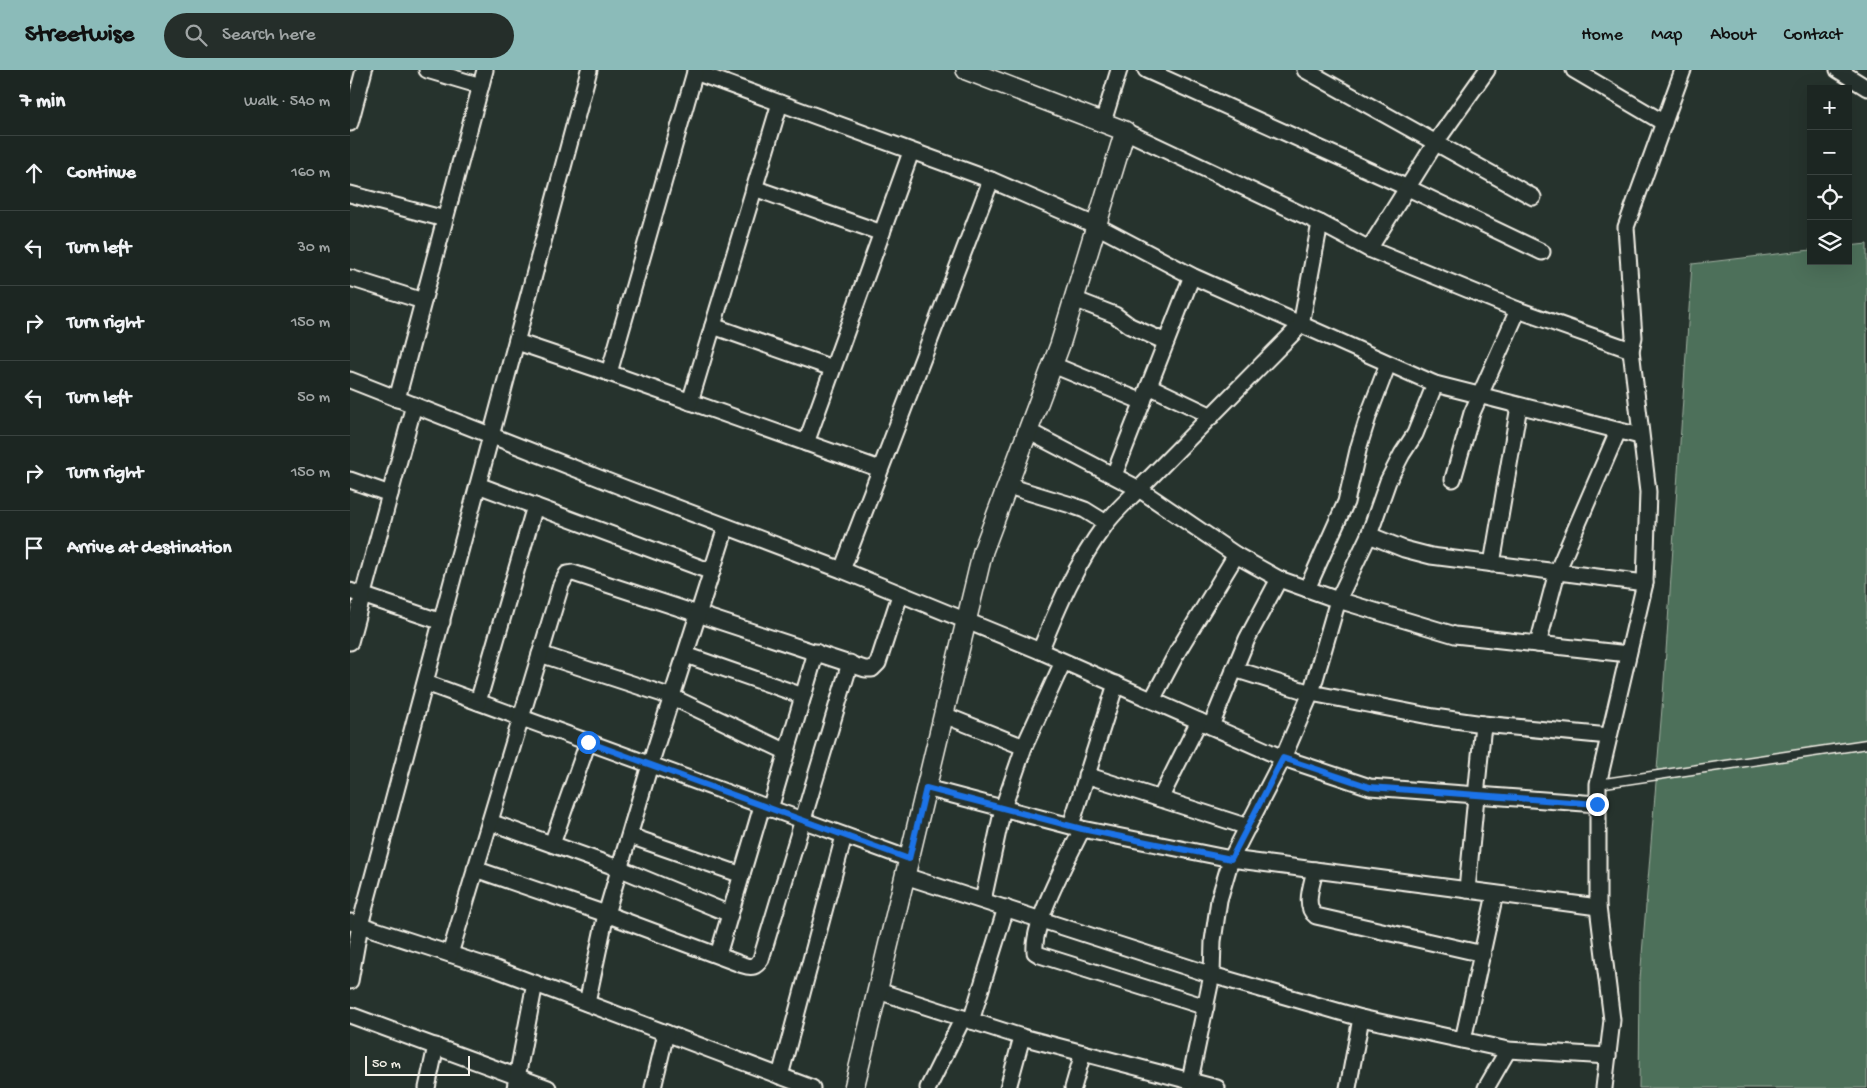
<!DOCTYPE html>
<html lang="en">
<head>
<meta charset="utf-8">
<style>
	body { margin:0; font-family:"Gochi Hand",sans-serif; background:#252e2a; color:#f1f3f6 }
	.controls { position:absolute; right:15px; top:15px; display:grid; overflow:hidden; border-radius:0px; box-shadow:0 5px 20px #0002 }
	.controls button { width:45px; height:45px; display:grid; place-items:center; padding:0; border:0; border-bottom:1px solid #3a4340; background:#1c2622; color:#f1f3f6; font:25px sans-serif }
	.scale { position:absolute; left:15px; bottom:12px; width:105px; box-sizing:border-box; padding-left:5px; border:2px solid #f4f1e8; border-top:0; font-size:14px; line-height:18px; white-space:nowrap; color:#f4f1e8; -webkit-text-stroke:4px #26332d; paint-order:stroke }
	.stop { position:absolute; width:15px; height:15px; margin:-11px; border:4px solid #1a73e8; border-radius:50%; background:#fff }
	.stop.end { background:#1a73e8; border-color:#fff; box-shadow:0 1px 5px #0008 }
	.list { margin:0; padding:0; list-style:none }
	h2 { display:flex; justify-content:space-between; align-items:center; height:65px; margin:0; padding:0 20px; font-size:21px }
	h2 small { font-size:16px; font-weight:400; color:#a0a5a5 }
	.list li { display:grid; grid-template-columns:32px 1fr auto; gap:15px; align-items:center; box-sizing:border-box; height:75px; padding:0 20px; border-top:1px solid #3a4340 }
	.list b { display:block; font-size:19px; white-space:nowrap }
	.list em { font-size:16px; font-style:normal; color:#a0a5a5 }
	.icon { flex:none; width:28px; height:28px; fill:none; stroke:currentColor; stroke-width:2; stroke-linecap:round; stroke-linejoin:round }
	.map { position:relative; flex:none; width:1517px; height:1018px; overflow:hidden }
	header { display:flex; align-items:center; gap:30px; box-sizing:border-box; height:70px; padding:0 25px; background:#8bbbb9; color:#111 }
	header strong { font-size:24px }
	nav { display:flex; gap:28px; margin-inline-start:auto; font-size:18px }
	.search { width:350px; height:45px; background:#252e2a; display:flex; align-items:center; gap:12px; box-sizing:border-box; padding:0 18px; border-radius:28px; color:#a0a5a5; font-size:19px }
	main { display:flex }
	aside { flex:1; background:#1c2622 }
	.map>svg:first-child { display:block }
</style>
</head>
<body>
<header>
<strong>Streetwise</strong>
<div class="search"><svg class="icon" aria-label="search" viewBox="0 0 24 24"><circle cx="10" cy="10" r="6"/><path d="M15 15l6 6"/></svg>Search here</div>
<nav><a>Home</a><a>Map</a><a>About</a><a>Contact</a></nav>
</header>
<main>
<aside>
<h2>7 min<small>Walk · 540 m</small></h2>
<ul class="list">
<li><svg class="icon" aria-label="ahead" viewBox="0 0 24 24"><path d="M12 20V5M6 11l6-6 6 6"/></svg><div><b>Continue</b></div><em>160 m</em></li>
<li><svg class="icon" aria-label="left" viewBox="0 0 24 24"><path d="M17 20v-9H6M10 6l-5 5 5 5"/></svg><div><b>Turn left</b></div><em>30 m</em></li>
<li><svg class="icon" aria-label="right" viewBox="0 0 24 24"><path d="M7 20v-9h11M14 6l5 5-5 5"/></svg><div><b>Turn right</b></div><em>150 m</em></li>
<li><svg class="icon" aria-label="left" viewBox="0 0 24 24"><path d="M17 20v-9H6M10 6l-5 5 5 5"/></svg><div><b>Turn left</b></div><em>50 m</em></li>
<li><svg class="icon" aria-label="right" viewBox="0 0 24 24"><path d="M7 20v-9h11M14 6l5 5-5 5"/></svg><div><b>Turn right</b></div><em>150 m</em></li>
<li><svg class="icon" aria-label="arrive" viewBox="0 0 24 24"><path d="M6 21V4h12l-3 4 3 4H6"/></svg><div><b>Arrive at destination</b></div></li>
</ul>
</aside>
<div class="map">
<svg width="1517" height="1018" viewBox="0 0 1517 1018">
	<rect width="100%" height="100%" fill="#26332d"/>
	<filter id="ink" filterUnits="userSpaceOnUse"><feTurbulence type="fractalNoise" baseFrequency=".02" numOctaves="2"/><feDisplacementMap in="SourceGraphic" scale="10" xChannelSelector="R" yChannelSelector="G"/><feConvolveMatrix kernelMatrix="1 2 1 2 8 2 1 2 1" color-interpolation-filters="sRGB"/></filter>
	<g filter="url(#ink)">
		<polygon fill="#4d6f5a" stroke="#a0b0a1" points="1517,174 1517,1018 1289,1018 1290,909 1313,626 1342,194 1461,180 1461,191 1498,191 1498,176"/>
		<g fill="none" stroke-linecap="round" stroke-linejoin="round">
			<defs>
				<polyline id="service" points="1248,714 1517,674"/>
				<g id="minor">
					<polyline points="77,0 131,16"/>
					<polyline points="346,0 345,2 641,110 747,156 842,206 1085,314 1290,366"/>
					<polyline points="796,0 1058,118 1192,182"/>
					<polyline points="955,0 1183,127"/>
					<polyline points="1224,0 1314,53"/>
					<polyline points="1488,0 1517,18"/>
					<polyline points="753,52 769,0"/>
					<polyline points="0,53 14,0"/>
					<polyline points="775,61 970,153"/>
					<polyline points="404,118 532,163"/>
					<polyline points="0,124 95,149"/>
					<polyline points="1019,179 1168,240 1281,280"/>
					<polyline points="0,208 73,231"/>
					<polyline points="724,229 765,245 780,256 816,272"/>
					<polyline points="363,256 482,298"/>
					<polyline points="167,272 259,303 345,2"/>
					<polyline points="703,295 793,332"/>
					<polyline points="259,303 530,399"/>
					<polyline points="0,310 272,417 492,500 690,581 933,688 1020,717 1247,734"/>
					<polyline points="799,316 862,346"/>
					<polyline points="47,329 135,0"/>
					<polyline points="340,332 430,33"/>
					<polyline points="678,361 789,419 951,255 970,153 1019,179 1086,72 1137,0"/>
					<polyline points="456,373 561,82"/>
					<polyline points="764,405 842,206"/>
					<polyline points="1103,409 1122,343 1168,240"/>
					<polyline points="0,410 40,424"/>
					<polyline points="128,415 362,502"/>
					<polyline points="658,416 721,435 735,440 756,453"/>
					<polyline points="1019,465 1054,479 1081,486 1295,513"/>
					<polyline points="1142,494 1169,336"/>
					<polyline points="492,500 641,110"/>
					<polyline points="957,519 996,432 1009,376 1019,344 1038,294"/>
					<polyline points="0,521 92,552"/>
					<polyline points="0,572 64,335"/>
					<polyline points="1188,574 1207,502 1268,361"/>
					<path d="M690,581c18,-44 36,-87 65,-126 9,-13 23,-25 34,-36l97,66 43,24 59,21 117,35 173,19"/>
					<polyline points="190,584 322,627 437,682"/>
					<polyline points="336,585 453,626"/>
					<polyline points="884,599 961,623 1084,647 1133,654 1259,666"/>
					<polyline points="76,613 559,789"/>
					<polyline points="802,630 829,579 886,485"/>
					<polyline points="128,632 185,436"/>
					<polyline points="594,645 674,677"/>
					<polyline points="861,656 897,569 929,509"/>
					<polyline points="736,705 898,757"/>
					<polyline points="576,718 732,759 881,789 933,688 961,623 988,530 1019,465 1038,411 1052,384 1065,364 1085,314"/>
					<polyline points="810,729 849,651"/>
					<polyline points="420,739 466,582"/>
					<polyline points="140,752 271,799 380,844"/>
					<polyline points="721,755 766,614"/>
					<path d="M732,759c-13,28 -50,93 -47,123l5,3 166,52"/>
					<polyline points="280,766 392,805"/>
					<polyline points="202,774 238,672"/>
					<path d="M125,799l131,45 137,51c9,3 13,2 18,-6l89,-296"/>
					<path d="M965,800c-3,15 -12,36 1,46l167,38"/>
					<polyline points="555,806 862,905 1011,948 1158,980 1258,986"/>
					<polyline points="1117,820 1133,654"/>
					<polyline points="633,830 653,738 674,677 713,592"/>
					<polyline points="1,852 146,899 462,1018"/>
					<polyline points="100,884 211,515 217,504 223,503 515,599 522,599 528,593 550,525"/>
					<polyline points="368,885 412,736"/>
					<polyline points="0,911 10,855 239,0"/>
					<polyline points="528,921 672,967 867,1018"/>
					<polyline points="237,933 256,844 300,695 376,457"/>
					<polyline points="0,945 198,1018"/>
					<polyline points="621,951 656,838"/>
					<polyline points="1113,970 1145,824"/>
					<polyline points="430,1006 494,766"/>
					<polyline points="840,1010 862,905 863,871 869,830 881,789 1248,837"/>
					<polyline points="77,1018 86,976"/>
					<polyline points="165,1018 185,913"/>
					<polyline points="303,1018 316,963"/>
					<polyline points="578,1018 613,948"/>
					<polyline points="658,1018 672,967"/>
					<polyline points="723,1018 733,983"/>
					<polyline points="998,1018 1011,948"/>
					<polyline points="1136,1018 1158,980"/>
					<polyline points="1254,1018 1262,950 1248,837 1248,714 1295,513 1298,422 1281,280 1284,267 1276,157 1333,0"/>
				</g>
				<polyline id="tertiary" points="504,1018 633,481 710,275 775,61 616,0"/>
			</defs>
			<use href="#service" stroke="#f4f1e8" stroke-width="11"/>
			<use href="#minor" stroke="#f4f1e8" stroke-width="19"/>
			<use href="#tertiary" stroke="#f4f1e8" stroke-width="22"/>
			<use href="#service" stroke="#26332d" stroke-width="8"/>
			<use href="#minor" stroke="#26332d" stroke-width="15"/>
			<use href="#tertiary" stroke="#26332d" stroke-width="19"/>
		</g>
	</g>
	<g fill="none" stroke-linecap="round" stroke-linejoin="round" filter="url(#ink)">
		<polyline stroke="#1a73e8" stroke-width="6" points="238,672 559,789 576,718 732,759 881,789 933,688 1020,717 1247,734"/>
	</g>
</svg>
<div class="controls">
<button>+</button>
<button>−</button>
<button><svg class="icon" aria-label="locate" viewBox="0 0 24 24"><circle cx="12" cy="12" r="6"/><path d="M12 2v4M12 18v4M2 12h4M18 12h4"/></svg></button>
<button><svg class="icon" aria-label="layers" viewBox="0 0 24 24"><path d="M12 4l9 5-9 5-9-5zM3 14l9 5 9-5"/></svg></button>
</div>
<div class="scale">50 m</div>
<div class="stop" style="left:238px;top:672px"></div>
<div class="stop end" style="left:1247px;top:734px"></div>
</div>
</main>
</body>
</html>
